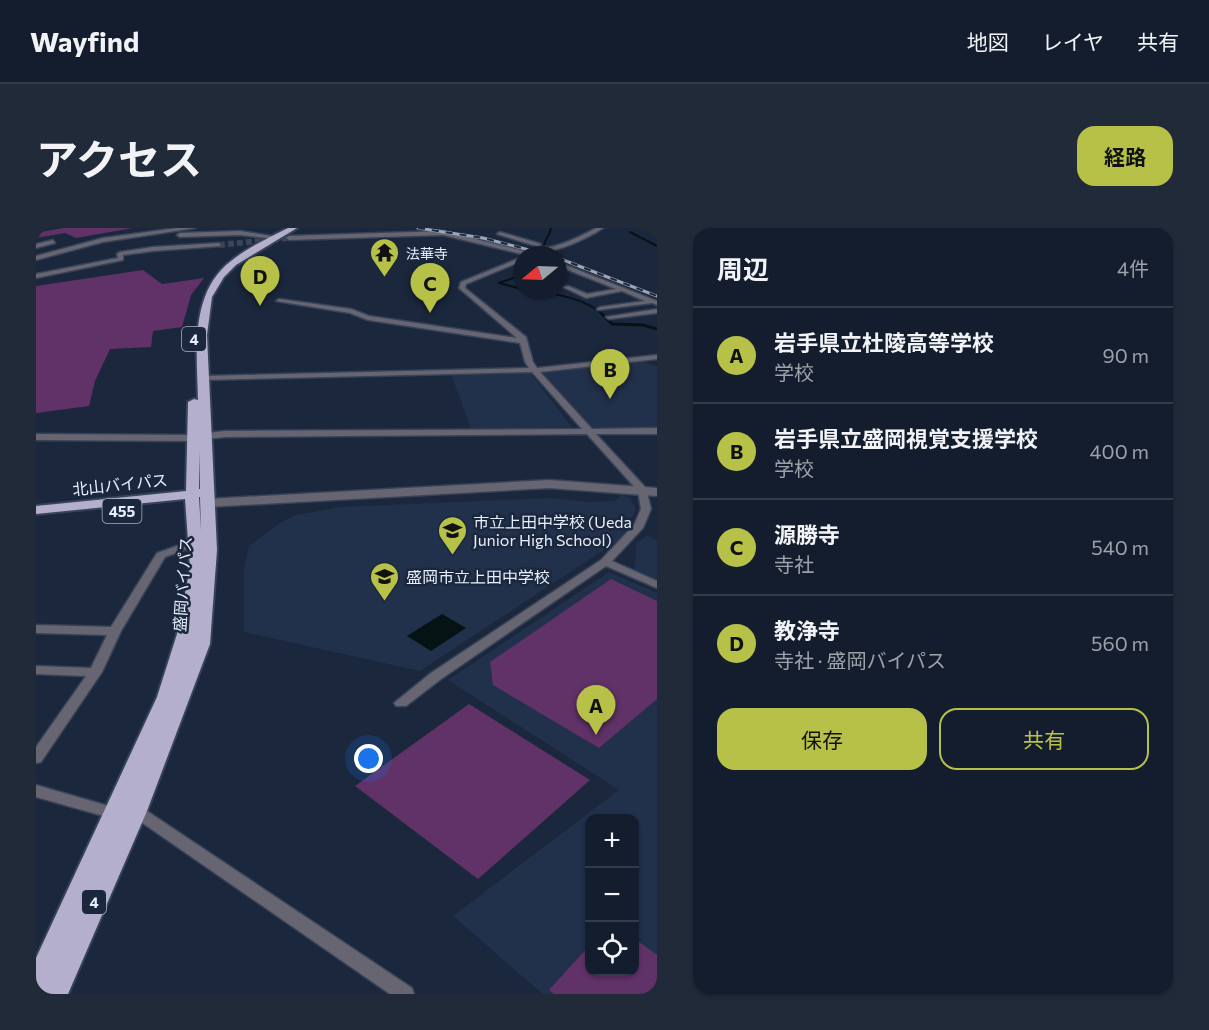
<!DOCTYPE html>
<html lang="ja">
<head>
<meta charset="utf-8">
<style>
	body { margin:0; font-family:Commissioner,"Noto Sans JP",sans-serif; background:#212a39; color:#f1f3f6 }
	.controls { position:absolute; right:18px; bottom:18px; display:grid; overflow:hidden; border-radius:12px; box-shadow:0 2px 4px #0004 }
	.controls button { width:54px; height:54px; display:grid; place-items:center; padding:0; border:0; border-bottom:2px solid #333b49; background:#141d2d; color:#f1f3f6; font:30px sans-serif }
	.compass { position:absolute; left:477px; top:18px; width:54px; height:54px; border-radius:50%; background:#141d2d; box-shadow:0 2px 4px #0004; rotate:251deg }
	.you { position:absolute; left:333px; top:531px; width:21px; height:21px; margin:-15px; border:4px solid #fff; border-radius:50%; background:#1a73e8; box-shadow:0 0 0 9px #1a73e833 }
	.badge { display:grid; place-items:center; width:39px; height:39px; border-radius:50%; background:#b7c148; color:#111; font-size:20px; font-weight:700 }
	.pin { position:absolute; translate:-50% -50px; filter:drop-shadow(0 2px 3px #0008) }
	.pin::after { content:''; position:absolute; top:32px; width:21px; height:18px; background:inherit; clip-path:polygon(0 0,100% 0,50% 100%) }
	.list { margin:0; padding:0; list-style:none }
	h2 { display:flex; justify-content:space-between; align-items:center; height:78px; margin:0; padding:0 24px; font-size:26px }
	h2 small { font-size:20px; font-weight:400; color:#9da2aa }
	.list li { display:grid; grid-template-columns:39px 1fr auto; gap:18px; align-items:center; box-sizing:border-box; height:96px; padding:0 24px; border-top:2px solid #333b49 }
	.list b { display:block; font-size:22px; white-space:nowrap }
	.list p { margin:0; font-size:20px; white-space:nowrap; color:#9da2aa }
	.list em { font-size:20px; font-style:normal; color:#9da2aa }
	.actions { display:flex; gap:12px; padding:18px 24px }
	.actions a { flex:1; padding:14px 0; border:2px solid #b7c148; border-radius:18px; text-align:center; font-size:21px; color:#b7c148 }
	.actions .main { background:#b7c148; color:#111 }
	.icon { flex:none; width:33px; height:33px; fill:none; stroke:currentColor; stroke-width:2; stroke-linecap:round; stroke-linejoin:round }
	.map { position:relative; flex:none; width:621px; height:766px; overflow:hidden; border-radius:18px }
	header { display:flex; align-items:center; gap:36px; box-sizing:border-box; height:84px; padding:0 30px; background:#141d2d; border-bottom:2px solid #333b49 }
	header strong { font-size:28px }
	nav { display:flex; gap:33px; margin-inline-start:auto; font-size:21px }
	.intro { display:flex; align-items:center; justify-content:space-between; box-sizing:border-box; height:144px; padding:0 36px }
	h1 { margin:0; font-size:42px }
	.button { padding:15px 27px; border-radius:18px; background:#b7c148; color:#111; font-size:21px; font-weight:700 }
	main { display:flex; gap:36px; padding:0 36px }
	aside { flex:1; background:#141d2d; border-radius:18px; box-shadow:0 2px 4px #0004 }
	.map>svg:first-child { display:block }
</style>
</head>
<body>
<header>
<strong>Wayfind</strong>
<nav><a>地図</a><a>レイヤ</a><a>共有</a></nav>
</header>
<div class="intro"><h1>アクセス</h1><a class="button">経路</a></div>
<main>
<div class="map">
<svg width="621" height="766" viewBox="0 0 621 766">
	<rect width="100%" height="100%" fill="#1b273c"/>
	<g fill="#21304b" fill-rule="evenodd">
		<polygon points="606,134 621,138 621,201 553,199 508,147 509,144"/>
		<polygon points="494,145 536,199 435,201 415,146"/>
		<polygon points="586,267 594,270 600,281 586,310 384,443 208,404 208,341 213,318 244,295 260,287 305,279 515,270 552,274 578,273"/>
		<polygon points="611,308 621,312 621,351 598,341 601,314"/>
		<path d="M573,344l48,21v401h-114l-90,-78 166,-126 -171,-110zM554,590h44v154h-44z"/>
	</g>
	<g fill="#613268">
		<polygon points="27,0 97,0 40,10 29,5 0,10 0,5"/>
		<polygon points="107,42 126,56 168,50 155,67 146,99 117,103 115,119 74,121 59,153 53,178 0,185 0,58"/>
		<polygon points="575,351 621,373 621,471 563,520 457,457 454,434"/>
		<polygon points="433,476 554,552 442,651 319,558"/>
		<polygon points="599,711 621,727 621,766 518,766 513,762 553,718 554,744 598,744"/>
	</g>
	<polygon fill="#051315" points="406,386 430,400 395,423 371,408"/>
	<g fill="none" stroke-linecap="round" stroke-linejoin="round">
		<g stroke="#051315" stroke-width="2">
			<polyline points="594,4 621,18"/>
			<polyline points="513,7 515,0"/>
			<polyline points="508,16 512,8"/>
			<polyline points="486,47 463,55 486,61"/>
			<path d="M499,63c22,3 52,8 68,24"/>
		</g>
		<polyline stroke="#051315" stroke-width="3" points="566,86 576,96 607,97 621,101"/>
		<polyline stroke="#394559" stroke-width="6" stroke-dasharray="6 3" stroke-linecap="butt" points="183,17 253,10"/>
		<defs>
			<g id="minor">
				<path d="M560,0h7c-19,13 -54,27 -77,27l-83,-20 -154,5 -3,-2 3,-2 154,-5 89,22 8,-3 -5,-1 1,-3 -39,-12 3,-2 41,12 -1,3c15,3 43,-12 56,-19z"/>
				<polygon points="17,12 19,15 0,20 0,16"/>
				<polygon points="183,15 185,18 117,23 87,27 87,32 0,50 0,46 82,30 81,26 84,24 117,19"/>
				<polygon points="486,29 486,33 430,56 429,60 490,109 497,134 501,140 621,127 621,131 504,144 556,201 621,200 621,206 560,206 610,260 615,281 607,300 576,333 621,353 621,360 570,338 405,451 370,478 360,478 358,475 395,445 565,332 598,297 605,281 602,263 551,206 189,209 152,213 0,212 0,206 152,207 189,203 546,201 496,144 167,152 163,150 167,148 493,140 489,134 484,115 332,92 314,85 240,73 243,71 315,81 333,88 481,110 423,60 425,54"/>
				<polygon points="522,34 621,73 621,77 616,75 562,82 561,81 564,79 609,73 586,63 550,70 527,59 532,58 551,66 580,61 522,38"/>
				<polygon points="621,81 621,85 573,91 570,89"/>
				<polygon points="161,311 165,312 166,314 165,316 129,329 85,403 66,444 5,534 0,535 0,519 50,448 0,446 0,438 55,440 71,407 0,405 0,397 75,399 121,325"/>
				<polygon points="0,557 83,581 86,585 83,589 78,591 0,569"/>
				<polygon points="100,577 105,579 376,760 378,766 354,766 95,587 92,583 95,579"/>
			</g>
			<g id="tertiary">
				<polygon points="141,0 159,0 67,14 0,32 0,28 67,10"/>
				<polygon points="204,3 242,9 239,11 204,7 144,9 141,7 144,5"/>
				<polygon points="513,252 621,260 621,268 513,260 172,279 166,275 172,271"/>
			</g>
			<path id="trunk" d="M252,0h9l-61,37 -12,12 -12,20 -5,38 10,215 -7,94 -63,167 -79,183h-32v-36l121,-261 20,-63 13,-66 -5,-69 -149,15v-8l150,-15 2,-89 6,-3 4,1c-1,-47 -9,-107 33,-139 17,-14 38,-23 57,-33zM163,223l1,38h-1zM163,269h1l1,34z"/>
		</defs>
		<use href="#minor" stroke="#374357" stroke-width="3"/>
		<use href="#tertiary" stroke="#374357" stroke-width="3"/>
		<use href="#trunk" stroke="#374357" stroke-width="4"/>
		<use href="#minor" fill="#676572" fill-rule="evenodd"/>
		<use href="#tertiary" fill="#676572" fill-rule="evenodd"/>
		<use href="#trunk" fill="#b4afcc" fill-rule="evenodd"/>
		<defs>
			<g id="rail">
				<polyline points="382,0 447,10 513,27"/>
				<polyline points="522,30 621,68"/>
			</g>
		</defs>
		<use href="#rail" stroke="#9ea7b9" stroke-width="3"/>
		<use href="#rail" stroke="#1b273c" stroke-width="2" stroke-dasharray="7" stroke-linecap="butt"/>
	</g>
	<defs>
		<symbol id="temple-pin" viewBox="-11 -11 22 30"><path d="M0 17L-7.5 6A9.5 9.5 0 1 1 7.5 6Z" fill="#b7c148" stroke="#1b273c"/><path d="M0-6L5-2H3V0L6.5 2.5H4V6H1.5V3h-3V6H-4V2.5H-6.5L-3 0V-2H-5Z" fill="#111"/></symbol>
		<symbol id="school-pin" viewBox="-11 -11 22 30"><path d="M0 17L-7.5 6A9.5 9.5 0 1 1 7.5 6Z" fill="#b7c148" stroke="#1b273c"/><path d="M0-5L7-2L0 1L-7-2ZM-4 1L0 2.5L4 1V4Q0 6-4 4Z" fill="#111"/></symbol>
	</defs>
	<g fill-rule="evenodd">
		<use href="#temple-pin" x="332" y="8" width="33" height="45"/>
		<use href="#school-pin" x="400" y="286" width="33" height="45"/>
		<use href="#school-pin" x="332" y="332" width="33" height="45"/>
	</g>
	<g text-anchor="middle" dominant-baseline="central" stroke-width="5" stroke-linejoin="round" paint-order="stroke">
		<g font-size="14" fill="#e6eefd" stroke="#1b273c" text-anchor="start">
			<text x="370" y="25">法華寺</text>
		</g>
		<g fill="#1b273c" stroke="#a9b2c3" stroke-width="1.5">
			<rect x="146" y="99" width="24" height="24" rx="4.5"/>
			<rect x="66.5" y="271" width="39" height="24" rx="4.5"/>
			<rect x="46" y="662" width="24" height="24" rx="4.5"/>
		</g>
		<g font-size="15" font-weight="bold" fill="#e6eefd">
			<text x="158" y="111">4</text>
			<text x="86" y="283">455</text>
			<text x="58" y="674">4</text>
		</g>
		<g font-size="16" fill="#e6eefd" stroke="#1b273c">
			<text transform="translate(84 256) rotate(-6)">北山バイパス</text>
			<text transform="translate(146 356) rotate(-86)">盛岡バイパス</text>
		</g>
		<g font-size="16" fill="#e6eefd" stroke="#1b273c" text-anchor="start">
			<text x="437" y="293">市立上田中学校 (Ueda<tspan x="437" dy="18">Junior High School)</tspan></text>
			<text x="370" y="348">盛岡市立上田中学校</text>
		</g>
	</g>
</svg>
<div class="controls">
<button>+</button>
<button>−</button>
<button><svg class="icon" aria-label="locate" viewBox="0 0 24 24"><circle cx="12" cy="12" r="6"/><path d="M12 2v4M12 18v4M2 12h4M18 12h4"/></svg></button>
</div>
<svg class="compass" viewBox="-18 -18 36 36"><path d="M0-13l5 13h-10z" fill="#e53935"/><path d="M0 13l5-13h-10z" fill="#9da2aa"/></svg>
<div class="you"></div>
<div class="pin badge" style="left:560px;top:507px">A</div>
<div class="pin badge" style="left:574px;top:171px">B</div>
<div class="pin badge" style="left:394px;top:85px">C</div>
<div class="pin badge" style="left:224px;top:78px">D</div>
</div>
<aside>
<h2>周辺<small>4件</small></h2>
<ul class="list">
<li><span class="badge">A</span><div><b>岩手県立杜陵高等学校</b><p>学校</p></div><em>90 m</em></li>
<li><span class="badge">B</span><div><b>岩手県立盛岡視覚支援学校</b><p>学校</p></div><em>400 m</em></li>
<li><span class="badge">C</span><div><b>源勝寺</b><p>寺社</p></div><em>540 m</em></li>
<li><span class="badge">D</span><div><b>教浄寺</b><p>寺社 · 盛岡バイパス</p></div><em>560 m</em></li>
</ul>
<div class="actions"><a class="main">保存</a><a>共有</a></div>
</aside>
</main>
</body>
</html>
